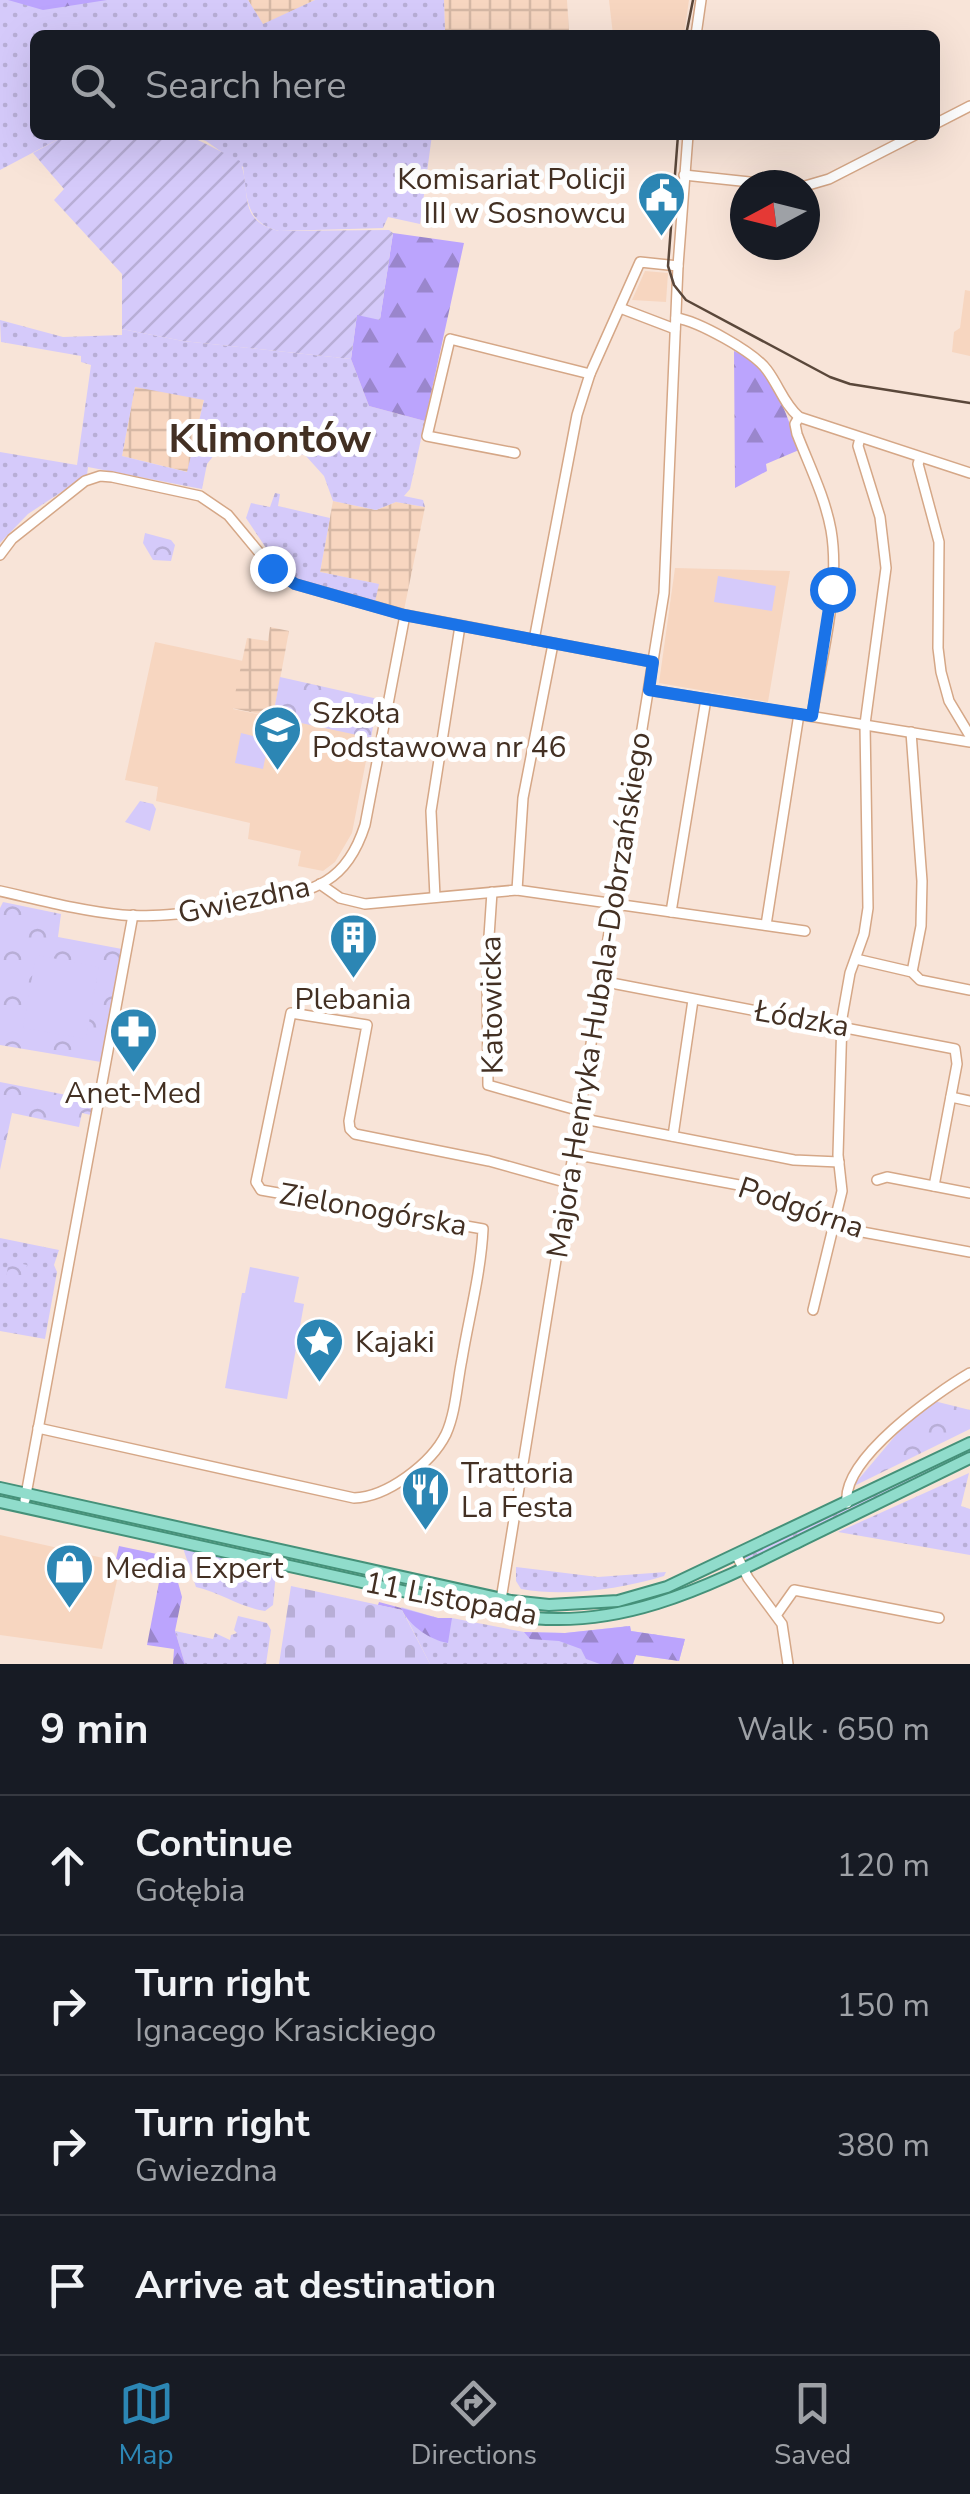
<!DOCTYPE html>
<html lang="en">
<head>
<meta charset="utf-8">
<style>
	body { margin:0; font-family:"Nunito Sans",sans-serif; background:#20242c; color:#f1f3f6 }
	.compass { position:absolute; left:730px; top:170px; width:90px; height:90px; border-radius:50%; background:#171b24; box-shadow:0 10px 40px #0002; rotate:263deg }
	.stop { position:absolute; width:30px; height:30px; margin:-22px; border:8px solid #1a73e8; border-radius:50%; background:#fff }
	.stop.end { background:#1a73e8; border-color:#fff; box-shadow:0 2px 10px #0008 }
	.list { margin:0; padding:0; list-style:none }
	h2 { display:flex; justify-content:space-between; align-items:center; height:130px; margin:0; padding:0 40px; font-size:42px }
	h2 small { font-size:32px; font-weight:400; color:#9ea1a6 }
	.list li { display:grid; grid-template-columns:65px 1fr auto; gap:30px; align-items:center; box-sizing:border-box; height:140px; padding:0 40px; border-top:2px solid #363941 }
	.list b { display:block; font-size:38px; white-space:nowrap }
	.list p { margin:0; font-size:32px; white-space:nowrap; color:#9ea1a6 }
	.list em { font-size:32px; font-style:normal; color:#9ea1a6 }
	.icon { flex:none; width:55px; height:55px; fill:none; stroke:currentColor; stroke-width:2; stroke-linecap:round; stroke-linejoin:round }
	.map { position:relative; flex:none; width:970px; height:1664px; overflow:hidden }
	.search { position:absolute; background:#171b24; box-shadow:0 10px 40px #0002; left:30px; right:30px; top:30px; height:110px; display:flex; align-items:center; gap:25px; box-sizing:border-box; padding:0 35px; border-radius:15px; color:#9ea1a6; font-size:38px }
	.sheet { height:690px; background:#171b24 }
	nav { display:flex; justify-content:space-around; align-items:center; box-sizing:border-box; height:140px; border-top:2px solid #363941; background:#171b24; font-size:28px; color:#9ea1a6 }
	nav a { display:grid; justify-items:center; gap:5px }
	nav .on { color:#2c86b4 }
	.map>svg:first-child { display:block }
</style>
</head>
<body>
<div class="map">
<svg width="970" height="1664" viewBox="0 0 970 1664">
	<defs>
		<pattern id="industrial-grid" width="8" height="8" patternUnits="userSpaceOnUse" patternTransform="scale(2.5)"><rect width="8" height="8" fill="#f7d6c0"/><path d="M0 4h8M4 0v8" fill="none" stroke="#d5b8a5"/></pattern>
		<pattern id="grass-dots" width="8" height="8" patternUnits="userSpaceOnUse" patternTransform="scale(2.5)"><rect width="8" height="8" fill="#d5cafa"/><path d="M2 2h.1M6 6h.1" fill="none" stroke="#b8aed6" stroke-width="1.8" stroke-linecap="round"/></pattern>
		<pattern id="forest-firs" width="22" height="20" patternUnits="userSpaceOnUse" patternTransform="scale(2.5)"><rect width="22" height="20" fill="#bba4fd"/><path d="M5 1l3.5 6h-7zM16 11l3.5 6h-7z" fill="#9a86cc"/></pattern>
		<pattern id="cemetery-stones" width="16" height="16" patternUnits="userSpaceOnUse" patternTransform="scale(2.5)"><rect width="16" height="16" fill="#d5cafa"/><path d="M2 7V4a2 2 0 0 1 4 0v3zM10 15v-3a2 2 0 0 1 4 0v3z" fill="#b8aed6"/></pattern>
		<pattern id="park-crowns" width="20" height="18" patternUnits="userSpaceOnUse" patternTransform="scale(2.5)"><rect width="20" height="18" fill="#d5cafa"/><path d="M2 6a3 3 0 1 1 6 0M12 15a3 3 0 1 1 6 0" fill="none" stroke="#b8aed6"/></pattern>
		<pattern id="garden-furrows" width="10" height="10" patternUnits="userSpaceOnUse" patternTransform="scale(2.5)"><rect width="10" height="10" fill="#d5cafa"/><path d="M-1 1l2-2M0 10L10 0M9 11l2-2" fill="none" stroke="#b8aed6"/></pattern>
	</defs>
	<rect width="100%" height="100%" fill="#f8e4d8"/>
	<g fill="#f7d6c0">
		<polygon points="609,0 689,0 684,35 613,35"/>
		<polygon points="645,271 668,273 666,302 632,300"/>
		<polygon points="965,290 970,291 970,356 952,352 954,332 960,328"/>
		<polygon points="675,568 790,571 768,702 659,683"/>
		<polygon points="155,642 243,661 233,709 272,717 378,699 352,833 335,862 323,871 298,866 301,851 248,839 250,823 156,801 158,787 125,780"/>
		<polygon points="0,1535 121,1562 102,1649 0,1635"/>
	</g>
	<g fill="url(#industrial-grid)">
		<polygon points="248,0 315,0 263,25"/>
		<polygon points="444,0 567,0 569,31 445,31"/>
		<polygon points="135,386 204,399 188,472 122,456"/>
		<polygon points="333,501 376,510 396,502 425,507 404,610 375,602 378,584 320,572"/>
		<polygon points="270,627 289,631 273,717 232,708 247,638 268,641"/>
	</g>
	<g fill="url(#grass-dots)" fill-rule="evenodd">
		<polygon points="0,0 248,0 263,24 315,0 444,0 445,31 444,35 35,35 35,135 66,135 0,170"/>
		<path d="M188,135h244l-12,89 -32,-7 -5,11 -104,3c-34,-8 -32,-34 -36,-64l-37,-26z"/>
		<path d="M0,320l63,17 59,-2v-6l61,12 168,18 18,47 56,15 -15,68 -6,7 19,4 2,7 -29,-5 -20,8 -43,-9 -9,-25 -19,-21 -79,-15 -19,24 -5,25 -114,-22 -1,8 -59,39 -28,29v-91l77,13 14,-100 -10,-3v-6l-80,-14zM135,387l69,13 -17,72 -65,-16z"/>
		<polygon points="275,493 280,494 278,506 330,518 320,572 379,584 375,602 298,580 267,557 270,554 246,518 251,503 270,507"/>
		<polygon points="0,1238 59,1250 54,1265 57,1272 45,1339 0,1331"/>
		<polygon points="970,1447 970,1454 747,1561 745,1557"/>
		<polygon points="969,1473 961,1506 970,1509 970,1555 838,1532"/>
		<path d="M183,1548l88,18 5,6 -3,33 -8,6c-26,-4 -43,-18 -69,-24z"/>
		<path d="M516,1567l82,10 68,-5 -2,4c-43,13 -98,21 -143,13l-5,-8z"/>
		<polygon points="401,1607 438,1618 452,1618 524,1632 565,1633 630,1626 631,1631 685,1639 679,1661 636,1655 633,1664 430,1664"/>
		<polygon points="238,1616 267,1623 271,1630 266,1664 185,1664 175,1631 213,1639 215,1633 230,1640 231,1635 237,1633 234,1630"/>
	</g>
	<g fill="url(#forest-firs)">
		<polygon points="8,0 107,0 43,10"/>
		<polygon points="393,233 464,243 425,421 369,406 351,359 357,314 380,319"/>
		<path d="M734,351c39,16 52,62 65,99l-33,14 1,7 -32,17z"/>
		<polygon points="119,1546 171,1557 182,1597 175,1631 185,1664 173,1664 174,1649 147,1645 161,1572 116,1559"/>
		<path d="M379,1602l59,16h14l-4,25c-18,-3 -38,-17 -46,-33l-24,-5z"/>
		<polygon points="630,1626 631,1631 685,1639 679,1661 636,1655 633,1664 600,1664 586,1659 581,1649 559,1641 530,1639 524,1632 565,1633"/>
	</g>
	<polygon fill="url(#cemetery-stones)" points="291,1586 402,1610 430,1664 279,1664"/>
	<g fill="url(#park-crowns)">
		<polygon points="145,533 171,540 175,545 171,561 153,560 143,543"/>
		<polygon points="280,677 378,699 371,738 273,717"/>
		<polygon points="140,801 153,804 156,809 150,831 125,822"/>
		<polygon points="3,902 61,914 58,937 122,949 101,1062 0,1045 0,908"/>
		<polygon points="0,1082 92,1100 91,1115 82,1113 79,1127 12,1113 0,1170"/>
		<polygon points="9,1261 27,1265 23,1287 5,1283"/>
		<polygon points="934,1401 970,1410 970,1429 852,1487 901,1429"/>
	</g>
	<path fill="url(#garden-furrows)" d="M66,135h122l52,26c12,31 -4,59 39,70l110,-1 4,3 -13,87 -23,-5 -6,44 -168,-18 -61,-12v-55l-68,-74 10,-11 -31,-36z"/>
	<g fill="#d5cafa">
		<polygon points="718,576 776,586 772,611 714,602"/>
		<polygon points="241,733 269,740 263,769 235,763"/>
		<polygon points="36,955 99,967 86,1039 23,1028"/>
		<polygon points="250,1267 299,1277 294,1302 304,1304 287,1399 225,1388 242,1293 245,1293"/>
	</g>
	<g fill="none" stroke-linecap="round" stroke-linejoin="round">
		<defs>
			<g id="minor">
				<polyline points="696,35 701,0"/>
				<polyline points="935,124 970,106"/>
				<polyline points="684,175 778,185"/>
				<polyline points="805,186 829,179 915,135"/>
				<polyline points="620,308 675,329"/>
				<path d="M676,318c22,3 78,34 91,52 12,16 17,34 32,47l171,56"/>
				<path d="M799,417l-4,7 2,10c12,31 28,63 34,96 10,58 -10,129 -19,186"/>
				<polyline points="515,453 427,436 450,339 590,374"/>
				<polyline points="920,458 918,464 939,542 938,648 941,672 949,701 970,736"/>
				<polyline points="0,555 12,539 85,481 100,476 112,477 200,496 228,515 272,568 295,584 405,615 653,662"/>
				<polyline points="534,640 577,415 590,374 640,262 678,266"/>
				<polyline points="649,690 970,742"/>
				<polyline points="911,732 922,881 921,926 912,972"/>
				<polyline points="320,884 340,898 365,904 517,890 805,931"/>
				<polyline points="517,890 523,798 553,644"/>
				<path d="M0,891c40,9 81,20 122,24 45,4 165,-10 204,-34 20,-12 32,-34 39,-56l40,-210"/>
				<polyline points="492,892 487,966 488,1085 580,1111"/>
				<polyline points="435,897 431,811 460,626"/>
				<polyline points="671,912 706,699"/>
				<polyline points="766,925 799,714"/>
				<polyline points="856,959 912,972 920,980 970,990"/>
				<polyline points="601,981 955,1049 957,1064 934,1186"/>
				<polyline points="951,1097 970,1101"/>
				<polyline points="579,1118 794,1160 839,1162"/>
				<polyline points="673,1136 693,1000"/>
				<polyline points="573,1154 755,1188 841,1228 970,1252"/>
				<polyline points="877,1180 887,1177 970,1193"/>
				<polyline points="813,1310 842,1191 838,1155 842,1018 850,973 864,934 868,908 865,724 886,568 880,517 858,446 860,438"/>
				<path d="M38,1428l316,70c33,-1 77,-34 92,-64 10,-22 11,-51 16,-75 7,-42 19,-87 21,-130l-222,-39 -5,-8 35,-169 76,12 -18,96 1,8 5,5 134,27 79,22"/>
				<polyline points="25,1500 133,915"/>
				<path d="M847,1503c-6,-44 89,-110 123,-130"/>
				<polyline points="737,1556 748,1578 782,1624 788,1664"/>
				<polyline points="499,1612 664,593 678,266 688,135"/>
				<polyline points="777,1614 794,1590 939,1618"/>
			</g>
			<g id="major">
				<polyline points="0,1488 511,1601 549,1605 618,1601 667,1587 970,1443"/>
				<path d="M0,1502l511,113c107,19 200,-30 293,-76 55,-27 111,-54 166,-81"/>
			</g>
		</defs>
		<use href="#minor" stroke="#d5a787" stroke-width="12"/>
		<use href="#major" stroke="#459179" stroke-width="14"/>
		<use href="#minor" stroke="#fff" stroke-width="9"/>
		<use href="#major" stroke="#90dccb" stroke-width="10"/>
		<g stroke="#5a473a" stroke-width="2.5">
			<polyline points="686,35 693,0"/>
			<polyline points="678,135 668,266 674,285 686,300 830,377 850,384 970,403"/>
		</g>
	</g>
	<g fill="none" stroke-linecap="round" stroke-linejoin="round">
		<polyline stroke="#1a73e8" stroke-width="12" points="272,568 295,584 404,615 653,662 649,690 812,716 832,589"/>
	</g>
	<defs>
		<symbol id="civic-pin" viewBox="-11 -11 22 30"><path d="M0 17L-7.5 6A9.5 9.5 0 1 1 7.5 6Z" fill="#2c86b4" stroke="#fff"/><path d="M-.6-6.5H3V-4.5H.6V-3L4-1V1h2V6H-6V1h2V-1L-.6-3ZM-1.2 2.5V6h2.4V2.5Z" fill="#fff"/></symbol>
		<symbol id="school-pin" viewBox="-11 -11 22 30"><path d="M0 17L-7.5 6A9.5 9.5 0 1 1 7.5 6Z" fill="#2c86b4" stroke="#fff"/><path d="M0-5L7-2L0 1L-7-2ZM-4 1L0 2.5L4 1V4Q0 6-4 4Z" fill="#fff"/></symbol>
		<symbol id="building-pin" viewBox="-11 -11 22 30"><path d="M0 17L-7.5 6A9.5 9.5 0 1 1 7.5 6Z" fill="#2c86b4" stroke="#fff"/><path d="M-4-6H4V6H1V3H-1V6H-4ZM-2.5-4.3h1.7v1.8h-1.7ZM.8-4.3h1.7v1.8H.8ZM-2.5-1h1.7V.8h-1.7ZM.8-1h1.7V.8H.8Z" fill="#fff"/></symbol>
		<symbol id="pharmacy-pin" viewBox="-11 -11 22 30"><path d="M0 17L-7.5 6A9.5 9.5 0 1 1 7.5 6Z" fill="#2c86b4" stroke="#fff"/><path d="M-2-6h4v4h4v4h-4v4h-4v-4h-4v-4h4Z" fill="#fff"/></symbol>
		<symbol id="sight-pin" viewBox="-11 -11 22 30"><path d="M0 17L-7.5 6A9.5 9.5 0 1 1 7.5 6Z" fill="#2c86b4" stroke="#fff"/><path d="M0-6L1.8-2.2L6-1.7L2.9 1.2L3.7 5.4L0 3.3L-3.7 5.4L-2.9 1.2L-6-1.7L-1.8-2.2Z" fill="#fff"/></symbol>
		<symbol id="restaurant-pin" viewBox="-11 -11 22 30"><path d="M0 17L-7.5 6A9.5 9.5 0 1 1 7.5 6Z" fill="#2c86b4" stroke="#fff"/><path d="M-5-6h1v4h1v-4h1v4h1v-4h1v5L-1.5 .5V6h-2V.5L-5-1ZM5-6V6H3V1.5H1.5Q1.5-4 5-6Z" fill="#fff"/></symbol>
		<symbol id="shop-pin" viewBox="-11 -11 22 30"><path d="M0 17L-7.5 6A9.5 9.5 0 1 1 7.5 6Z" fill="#2c86b4" stroke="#fff"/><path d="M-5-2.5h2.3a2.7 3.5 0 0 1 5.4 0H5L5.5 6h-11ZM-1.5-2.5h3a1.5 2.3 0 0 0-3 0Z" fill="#fff"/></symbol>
	</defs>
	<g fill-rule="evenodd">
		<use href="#civic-pin" x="634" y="168" width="55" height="75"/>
		<use href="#school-pin" x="250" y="702" width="55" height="75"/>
		<use href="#building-pin" x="326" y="910" width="55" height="75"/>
		<use href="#pharmacy-pin" x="106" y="1004" width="55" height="75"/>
		<use href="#sight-pin" x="292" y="1314" width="55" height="75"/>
		<use href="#restaurant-pin" x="398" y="1462" width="55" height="75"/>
		<use href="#shop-pin" x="42" y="1540" width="55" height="75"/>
	</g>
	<g text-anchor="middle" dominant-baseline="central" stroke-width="10" stroke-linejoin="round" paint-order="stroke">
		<g font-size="30" fill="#433023" stroke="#fff" text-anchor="start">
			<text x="626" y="179" text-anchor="end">Komisariat Policji<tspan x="626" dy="34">III w Sosnowcu</tspan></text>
			<text x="312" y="713">Szkoła<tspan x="312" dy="34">Podstawowa nr 46</tspan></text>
			<text x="353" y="999" text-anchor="middle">Plebania</text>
			<text x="133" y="1093" text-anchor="middle">Anet-Med</text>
			<text x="355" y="1342">Kajaki</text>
			<text x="461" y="1473">Trattoria<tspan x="461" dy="34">La Festa</tspan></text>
			<text x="105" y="1568">Media Expert</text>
		</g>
		<g font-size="30" fill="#433023" stroke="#fff">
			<text transform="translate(244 900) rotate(-12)">Gwiezdna</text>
			<text transform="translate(599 995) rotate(-81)">Majora Henryka Hubala-Dobrzańskiego</text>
			<text transform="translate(492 1005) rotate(-91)">Katowicka</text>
			<text transform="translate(802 1019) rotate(10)">Łódzka</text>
			<text transform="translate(801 1208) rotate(19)">Podgórna</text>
			<text transform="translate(373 1210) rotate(10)">Zielonogórska</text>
			<text transform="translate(451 1599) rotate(11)">11 Listopada</text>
		</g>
		<g font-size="40" font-weight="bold" fill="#433023" stroke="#fff">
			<text x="270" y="439">Klimontów</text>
		</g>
	</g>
</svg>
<svg class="compass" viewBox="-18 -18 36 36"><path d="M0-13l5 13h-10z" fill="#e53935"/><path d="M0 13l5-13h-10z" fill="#9ea1a6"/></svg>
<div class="stop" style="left:832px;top:589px"></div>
<div class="stop end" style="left:272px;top:568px"></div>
<div class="search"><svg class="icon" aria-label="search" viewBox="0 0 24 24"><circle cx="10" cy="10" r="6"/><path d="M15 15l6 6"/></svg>Search here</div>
</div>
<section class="sheet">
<h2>9 min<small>Walk · 650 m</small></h2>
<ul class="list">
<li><svg class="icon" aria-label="ahead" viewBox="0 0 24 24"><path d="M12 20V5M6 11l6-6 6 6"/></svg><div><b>Continue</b><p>Gołębia</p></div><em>120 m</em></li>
<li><svg class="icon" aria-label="right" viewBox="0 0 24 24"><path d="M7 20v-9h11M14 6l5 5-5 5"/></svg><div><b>Turn right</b><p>Ignacego Krasickiego</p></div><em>150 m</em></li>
<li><svg class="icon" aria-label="right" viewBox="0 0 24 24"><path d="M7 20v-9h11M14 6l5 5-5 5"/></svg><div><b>Turn right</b><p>Gwiezdna</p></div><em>380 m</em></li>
<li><svg class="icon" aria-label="arrive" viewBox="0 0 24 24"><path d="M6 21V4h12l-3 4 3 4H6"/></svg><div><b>Arrive at destination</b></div></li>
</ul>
</section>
<nav>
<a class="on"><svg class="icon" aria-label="map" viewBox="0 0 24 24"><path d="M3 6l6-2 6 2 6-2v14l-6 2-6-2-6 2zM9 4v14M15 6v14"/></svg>Map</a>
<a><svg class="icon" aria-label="directions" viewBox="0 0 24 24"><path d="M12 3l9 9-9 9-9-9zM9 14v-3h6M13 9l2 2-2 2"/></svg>Directions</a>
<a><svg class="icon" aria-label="saved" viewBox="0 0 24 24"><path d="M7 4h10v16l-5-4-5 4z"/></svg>Saved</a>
</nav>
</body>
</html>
